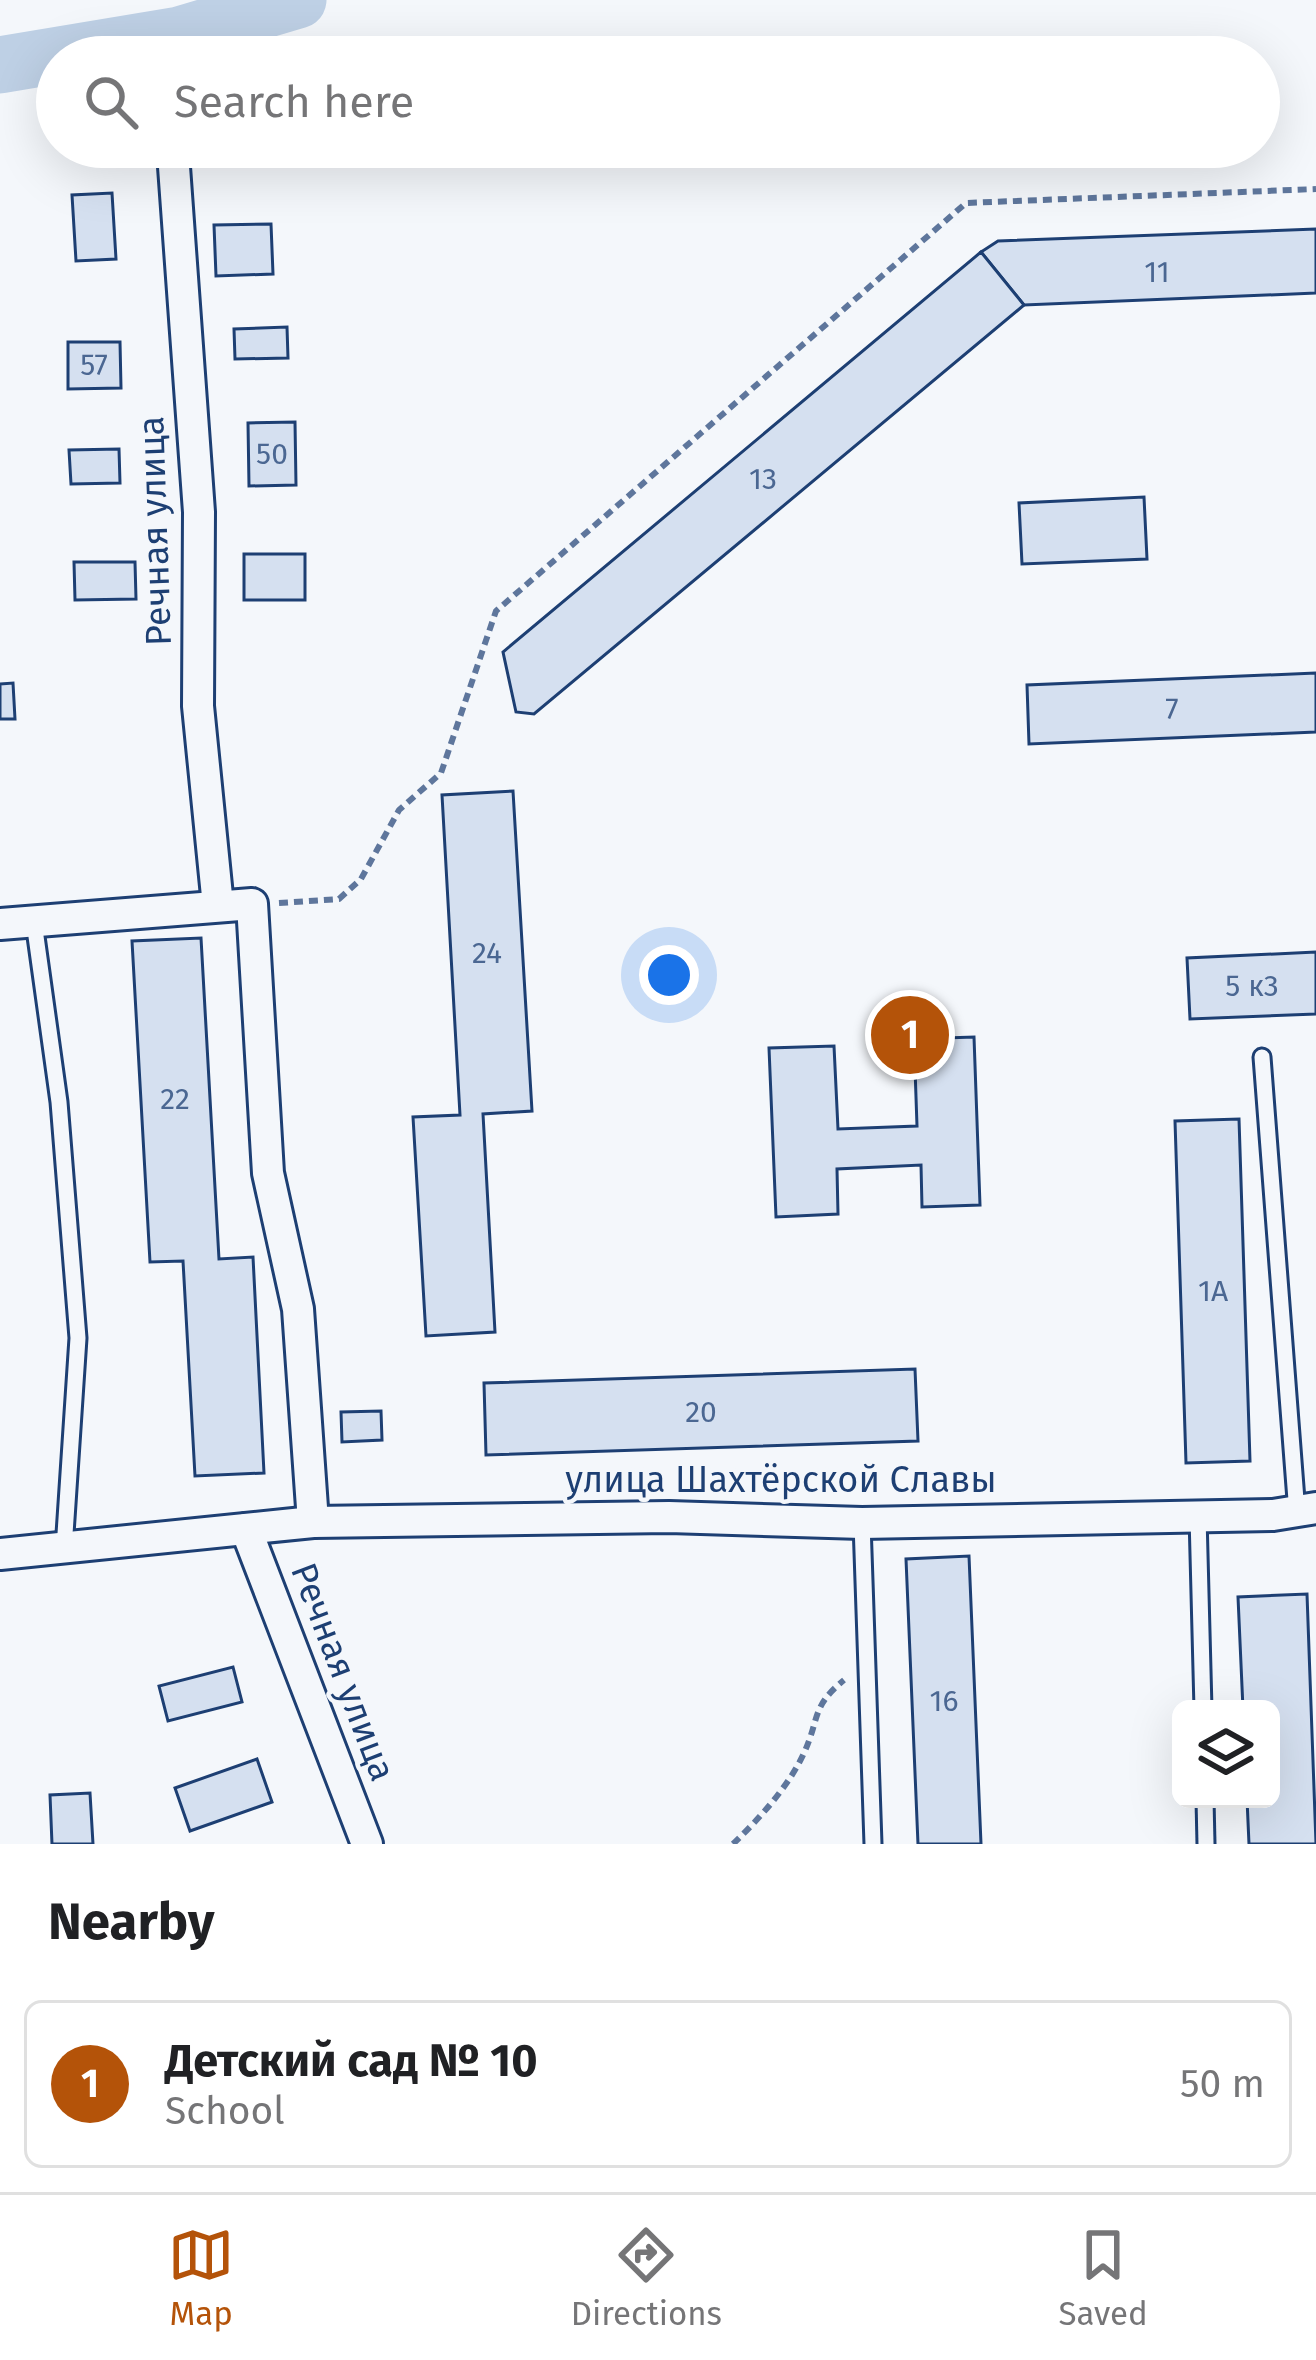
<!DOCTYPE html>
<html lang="en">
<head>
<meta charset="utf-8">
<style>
	body { margin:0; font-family:"Fira Sans",sans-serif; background:#f2f2f2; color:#202124 }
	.controls { position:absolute; right:36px; bottom:36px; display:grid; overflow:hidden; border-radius:18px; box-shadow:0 12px 48px #0002 }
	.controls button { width:108px; height:108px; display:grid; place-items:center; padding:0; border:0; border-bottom:3px solid #e0e0e0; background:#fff; color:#202124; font:60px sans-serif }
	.you { position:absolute; left:669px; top:975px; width:42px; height:42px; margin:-30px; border:9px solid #fff; border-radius:50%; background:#1a73e8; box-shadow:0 0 0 18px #1a73e833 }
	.badge { display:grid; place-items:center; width:78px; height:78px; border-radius:50%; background:#b45309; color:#fff; font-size:39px; font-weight:700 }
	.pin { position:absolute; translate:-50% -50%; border:6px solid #fff; box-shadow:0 3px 12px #0006 }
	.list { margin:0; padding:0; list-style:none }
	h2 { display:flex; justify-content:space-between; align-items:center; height:156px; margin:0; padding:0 48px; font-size:51px }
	h2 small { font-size:39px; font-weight:400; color:#757577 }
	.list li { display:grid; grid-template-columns:78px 1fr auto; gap:36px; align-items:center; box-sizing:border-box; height:168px; margin:0 24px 24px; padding:0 24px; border:3px solid #e0e0e0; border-radius:18px }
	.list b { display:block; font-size:45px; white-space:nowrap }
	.list p { margin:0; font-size:39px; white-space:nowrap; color:#757577 }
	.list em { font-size:39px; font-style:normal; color:#757577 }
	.icon { flex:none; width:66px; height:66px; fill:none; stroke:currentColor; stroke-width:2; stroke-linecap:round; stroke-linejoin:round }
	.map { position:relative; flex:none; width:1316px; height:1844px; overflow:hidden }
	.search { position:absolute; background:#fff; box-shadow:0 12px 48px #0002; left:36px; right:36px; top:36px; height:132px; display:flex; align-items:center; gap:30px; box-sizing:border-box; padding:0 42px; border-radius:66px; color:#757577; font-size:45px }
	.sheet { height:348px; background:#fff }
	nav { display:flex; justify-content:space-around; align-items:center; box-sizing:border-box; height:168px; border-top:3px solid #e0e0e0; background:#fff; font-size:33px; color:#757577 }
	nav a { display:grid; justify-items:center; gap:6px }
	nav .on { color:#b45309 }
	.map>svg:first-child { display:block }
</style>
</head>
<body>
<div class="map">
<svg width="1316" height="1844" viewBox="0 0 1316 1844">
	<rect width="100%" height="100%" fill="#f4f7fb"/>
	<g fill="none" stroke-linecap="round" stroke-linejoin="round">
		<polyline stroke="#bed0e5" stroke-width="57" points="0,65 179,35 298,0"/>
	</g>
	<g fill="#d5e0f0" stroke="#1d3f73" stroke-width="3">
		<polygon points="112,193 116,259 76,261 72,195"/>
		<polygon points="271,224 273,274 216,276 214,225"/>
		<polygon points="1316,229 1316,293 1024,305 981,252 998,241"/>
		<polygon points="981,252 1024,305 534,714 516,712 503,652"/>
		<polygon points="287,327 288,358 235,359 234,329"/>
		<polygon points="68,342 120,342 121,388 68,389"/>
		<polygon points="295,422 296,485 249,486 248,423"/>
		<polygon points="119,449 120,483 71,484 69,450"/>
		<polygon points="1144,497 1147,559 1022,564 1019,503"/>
		<rect x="244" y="554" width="61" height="46"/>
		<polygon points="74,562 135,562 136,599 75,600"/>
		<polygon points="1316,673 1316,732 1029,744 1027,685"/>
		<polygon points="13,683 15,719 0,719 0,684"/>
		<polygon points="513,791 532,1111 483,1114 495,1332 426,1336 413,1117 460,1115 442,795"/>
		<polygon points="201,938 219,1259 253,1257 264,1473 195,1476 183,1261 150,1262 132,941"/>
		<polygon points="1316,952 1316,1014 1190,1019 1187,958"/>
		<polygon points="974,1037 980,1205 922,1207 921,1165 837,1169 838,1214 776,1217 769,1048 834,1046 838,1129 917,1126 914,1039"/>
		<polygon points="1239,1119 1250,1461 1186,1463 1175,1121"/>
		<polygon points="915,1369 918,1441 486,1455 484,1383"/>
		<polygon points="381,1411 382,1440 342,1442 341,1412"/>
		<polygon points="969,1556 981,1844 918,1844 906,1559"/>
		<polygon points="1307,1594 1316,1844 1249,1844 1247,1799 1271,1799 1271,1709 1243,1709 1238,1597"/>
		<polygon points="233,1667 242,1702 168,1721 159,1686"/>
		<polygon points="257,1759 272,1802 190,1831 175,1788"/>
		<polygon points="90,1793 93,1844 52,1844 50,1795"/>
	</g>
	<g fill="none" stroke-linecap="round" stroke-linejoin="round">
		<defs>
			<g id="service">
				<polyline points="34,922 59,1102 78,1338 64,1549"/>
				<polyline points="1262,1057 1297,1513"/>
				<polyline points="1198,1516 1203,1709"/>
				<polyline points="862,1523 873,1844"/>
				<polyline points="1205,1799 1206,1844"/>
			</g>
			<g id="minor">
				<polyline points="173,153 199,512 198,706 218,906"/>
				<polyline points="0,924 252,904 268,1173 298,1309 313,1522"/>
				<polyline points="246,1529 367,1844"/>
				<polyline points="0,1554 313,1522 669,1517 862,1523 1273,1515 1316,1508"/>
			</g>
		</defs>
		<use href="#service" stroke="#1d3f73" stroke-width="21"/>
		<use href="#minor" stroke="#1d3f73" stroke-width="36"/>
		<g stroke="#5e769c" stroke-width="6" stroke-dasharray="9 6" stroke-linecap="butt">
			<polyline points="279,903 339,899 361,879 399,810 441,773 496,611 966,203 1316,189"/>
			<path d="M733,1844c26,-25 56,-58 71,-91 16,-35 7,-46 40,-73"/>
		</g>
		<use href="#service" stroke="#f4f7fb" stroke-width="15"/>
		<use href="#minor" stroke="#f4f7fb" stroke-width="30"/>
	</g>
	<g text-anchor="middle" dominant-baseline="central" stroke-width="9" stroke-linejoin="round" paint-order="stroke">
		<g font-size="30" fill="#4b6792">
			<text x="1157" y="272">11</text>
			<text x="94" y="365">57</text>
			<text x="272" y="454">50</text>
			<text x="763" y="479">13</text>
			<text x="1172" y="709">7</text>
			<text x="487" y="953">24</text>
			<text x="1252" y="986">5 к3</text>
			<text x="175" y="1099">22</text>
			<text x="1213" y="1291">1А</text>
			<text x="701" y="1412">20</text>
			<text x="944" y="1701">16</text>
		</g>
		<g font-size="36" fill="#1d3f73" stroke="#f4f7fb">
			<text transform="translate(155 531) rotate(-92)">Речная улица</text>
			<text x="781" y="1480">улица Шахтёрской Славы</text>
			<text transform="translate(343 1672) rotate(69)">Речная улица</text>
		</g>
	</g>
</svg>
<div class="controls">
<button><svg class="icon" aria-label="layers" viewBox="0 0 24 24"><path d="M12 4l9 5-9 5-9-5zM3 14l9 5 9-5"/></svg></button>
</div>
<div class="you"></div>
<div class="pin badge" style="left:910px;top:1035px">1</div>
<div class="search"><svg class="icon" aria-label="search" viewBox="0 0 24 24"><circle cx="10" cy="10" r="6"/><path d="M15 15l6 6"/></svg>Search here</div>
</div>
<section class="sheet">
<h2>Nearby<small></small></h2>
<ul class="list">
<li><span class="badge">1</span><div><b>Детский сад № 10</b><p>School</p></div><em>50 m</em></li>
</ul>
</section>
<nav>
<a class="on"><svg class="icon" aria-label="map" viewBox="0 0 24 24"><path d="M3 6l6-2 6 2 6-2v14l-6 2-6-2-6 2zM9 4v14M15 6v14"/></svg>Map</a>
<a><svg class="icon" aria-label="directions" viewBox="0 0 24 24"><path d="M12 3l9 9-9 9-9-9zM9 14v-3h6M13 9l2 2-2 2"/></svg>Directions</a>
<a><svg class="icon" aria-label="saved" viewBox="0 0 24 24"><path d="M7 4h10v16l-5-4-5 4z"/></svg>Saved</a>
</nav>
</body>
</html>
